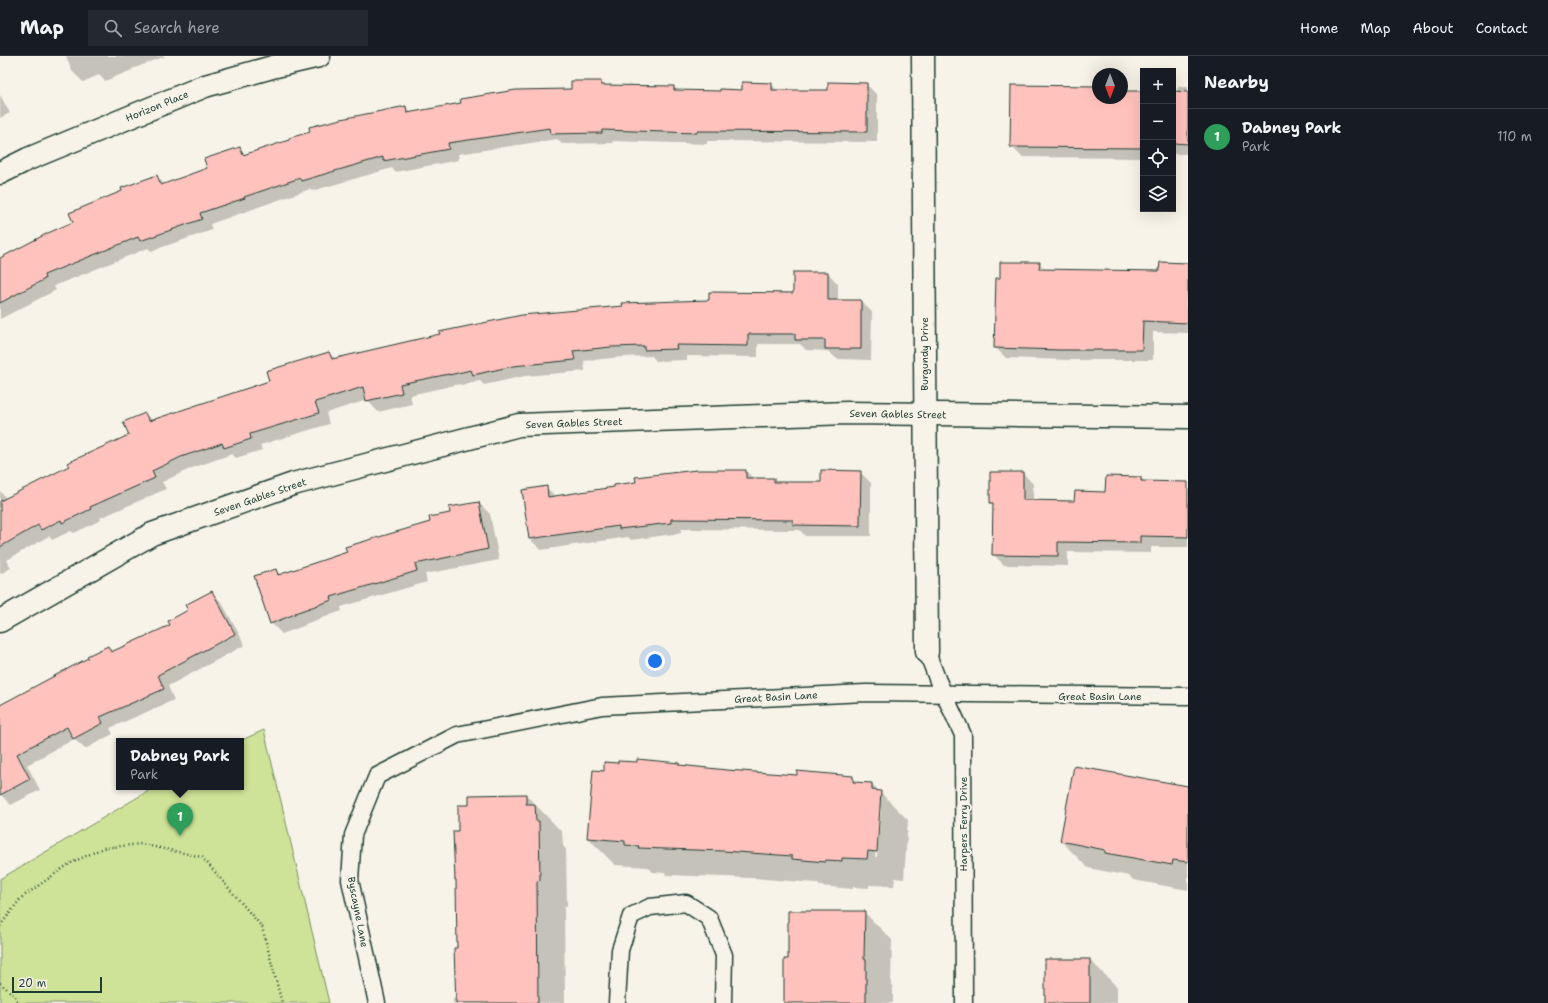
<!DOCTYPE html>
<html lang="en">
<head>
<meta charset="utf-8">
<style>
	body { margin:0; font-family:"Shantell Sans",sans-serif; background:#242831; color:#f1f3f6 }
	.controls { position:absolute; right:12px; top:12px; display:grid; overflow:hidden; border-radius:0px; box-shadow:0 4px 16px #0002 }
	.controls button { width:36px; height:36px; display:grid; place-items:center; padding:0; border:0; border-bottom:1px solid #363941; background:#171b24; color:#f1f3f6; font:20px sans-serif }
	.compass { position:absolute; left:1092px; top:12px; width:36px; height:36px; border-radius:50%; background:#171b24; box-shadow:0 4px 16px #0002; rotate:180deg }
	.scale { position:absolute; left:12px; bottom:10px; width:90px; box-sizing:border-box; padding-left:4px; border:2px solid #1f3d34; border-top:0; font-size:11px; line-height:14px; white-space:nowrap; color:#1f3d34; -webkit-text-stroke:3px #f7f3e8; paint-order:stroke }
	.you { position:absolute; left:655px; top:605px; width:14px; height:14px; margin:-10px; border:3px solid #fff; border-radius:50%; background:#1a73e8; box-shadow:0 0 0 6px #1a73e833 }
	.badge { display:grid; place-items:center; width:26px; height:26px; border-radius:50%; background:#2563eb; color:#fff; font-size:13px; font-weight:700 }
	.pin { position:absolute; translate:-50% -33px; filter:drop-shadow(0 1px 2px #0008) }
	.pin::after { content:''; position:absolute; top:21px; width:14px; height:12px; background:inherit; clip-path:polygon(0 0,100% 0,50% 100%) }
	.popup { position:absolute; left:116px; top:682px; width:128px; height:52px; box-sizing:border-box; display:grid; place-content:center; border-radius:0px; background:#171b24; filter:drop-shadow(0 1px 3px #0005); font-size:13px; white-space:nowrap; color:#9ea1a6 }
	.popup b { font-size:15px; color:#f1f3f6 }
	.popup::after { content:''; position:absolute; left:50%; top:100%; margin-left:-8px; border:8px solid transparent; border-top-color:#171b24 }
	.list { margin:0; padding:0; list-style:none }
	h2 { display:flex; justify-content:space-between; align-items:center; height:52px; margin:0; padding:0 16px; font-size:17px }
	h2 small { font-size:13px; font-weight:400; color:#9ea1a6 }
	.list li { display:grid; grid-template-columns:26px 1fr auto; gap:12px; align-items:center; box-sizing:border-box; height:56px; padding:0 16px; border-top:1px solid #363941 }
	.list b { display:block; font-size:15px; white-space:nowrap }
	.list p { margin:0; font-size:13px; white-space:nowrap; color:#9ea1a6 }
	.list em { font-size:13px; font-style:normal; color:#9ea1a6 }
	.icon { flex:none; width:22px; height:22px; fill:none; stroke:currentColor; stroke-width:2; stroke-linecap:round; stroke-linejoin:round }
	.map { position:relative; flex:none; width:1188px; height:947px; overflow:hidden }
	header { display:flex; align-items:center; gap:24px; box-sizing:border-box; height:56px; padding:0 20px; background:#171b24; border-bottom:1px solid #363941 }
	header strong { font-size:19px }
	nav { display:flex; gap:22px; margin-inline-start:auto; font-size:14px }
	.search { width:280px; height:36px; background:#242831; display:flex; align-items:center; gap:10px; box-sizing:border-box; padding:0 14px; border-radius:0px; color:#9ea1a6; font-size:15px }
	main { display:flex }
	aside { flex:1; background:#171b24 }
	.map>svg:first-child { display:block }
</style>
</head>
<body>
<header>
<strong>Map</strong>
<div class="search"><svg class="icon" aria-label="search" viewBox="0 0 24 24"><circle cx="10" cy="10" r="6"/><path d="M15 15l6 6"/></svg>Search here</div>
<nav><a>Home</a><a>Map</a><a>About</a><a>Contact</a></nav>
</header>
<main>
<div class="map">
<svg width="1188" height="947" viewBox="0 0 1188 947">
	<rect width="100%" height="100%" fill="#f7f3e8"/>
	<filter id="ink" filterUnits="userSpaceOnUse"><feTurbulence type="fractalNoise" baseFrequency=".025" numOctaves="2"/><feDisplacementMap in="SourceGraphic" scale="8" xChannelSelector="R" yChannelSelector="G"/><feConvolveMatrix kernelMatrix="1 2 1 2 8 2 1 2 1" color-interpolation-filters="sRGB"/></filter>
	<g filter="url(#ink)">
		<polygon fill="#cee398" stroke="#769066" points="264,674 329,947 0,947 0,823 155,731 241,731 241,685 240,685"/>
		<g fill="#0003" fill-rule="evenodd">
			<polygon points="66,0 166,0 132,13 132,14 105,25 99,19 83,26 72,15"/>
			<polygon points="601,26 605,30 674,31 678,35 721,36 743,35 771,28 778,35 829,35 866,28 877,39 877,86 707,85 707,88 612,85 613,87 562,88 557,83 458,98 459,104 395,116 392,112 312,135 310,133 210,168 212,174 151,195 148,192 54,230 56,234 0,263 0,203 74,167 157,121 165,129 209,113 239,92 246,99 406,51 412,58 572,34"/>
			<polygon points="1098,31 1098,42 1122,42 1122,36 1143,36 1143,102 1022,101 1011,90"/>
			<polygon points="1178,31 1188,31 1188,98 1173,98 1173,36 1177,36"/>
			<polygon points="0,39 10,57 0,62"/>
			<polygon points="1039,207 1046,214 1160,216 1188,209 1188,277 1153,276 1153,304 1070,304 1006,302 995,291 1001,223"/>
			<polygon points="828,217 838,228 838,245 861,245 872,256 871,304 837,303 828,295 806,294 800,288 758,288 758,301 687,300 687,304 656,305 652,300 622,301 584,305 585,315 525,320 484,329 480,325 461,329 460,328 410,339 412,348 378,356 367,344 326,357 329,368 260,389 262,394 236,402 232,398 192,412 162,426 166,433 100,462 101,464 74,477 71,475 52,484 49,480 7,504 11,512 0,518 0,435 7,443 131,380 145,358 153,365 270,326 329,297 335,303 710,244 794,238"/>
			<polygon points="746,415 754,423 773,423 777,427 822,427 860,416 871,427 871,480 805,480 800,474 681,473 681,477 631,484 628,481 541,494 530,483 523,435 546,431 556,441"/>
			<polygon points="1023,417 1033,428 1033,445 1075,446 1106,437 1141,422 1145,426 1188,427 1188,491 1151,491 1151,497 1068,496 1068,510 1004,509 993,498 994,449 991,446"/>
			<polygon points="479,447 490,458 499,504 425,518 427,526 341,551 342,555 305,568 306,569 282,578 271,567 275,514 281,519 431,466"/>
			<polygon points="212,536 222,547 245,589 168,630 174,644 110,672 113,678 85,693 74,683 27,709 40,734 11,749 0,738 0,651 108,591 113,596 172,570"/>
			<path d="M679,708l3,3 116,9 55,1 6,6 13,1 36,36 -4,59 -9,-1 -1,8 -25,-1v3l-16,-1v2l-33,-3 -3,-3 -66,-5 -85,-3 -1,-2 -12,-1 -5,-5 -33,-2 -27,-27 17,-66zM879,751l2,2 -4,48h-2z"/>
			<polygon points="1188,732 1188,834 1133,824 1129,820 1088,812 1061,785"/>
			<polygon points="526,739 562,776 563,790 566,793 567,851 564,851 565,947 453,947 453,942 456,942 459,776 470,750"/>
			<polygon points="864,856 892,884 891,929 893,931 893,947 785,947 789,904"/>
			<polygon points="1090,904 1117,931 1117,947 1046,947"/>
		</g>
		<g fill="#ffc2bd" stroke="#1f3d34">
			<polygon points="571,25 601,25 601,29 674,30 674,34 720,35 720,33 742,34 742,26 772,27 772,34 828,34 828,26 867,27 867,76 697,75 697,77 602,74 602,77 551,78 550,72 448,87 449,93 383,105 383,101 301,125 300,122 244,141 245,142 200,157 202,163 140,185 138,181 44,219 45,223 0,247 0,202 48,177 73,166 69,157 122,135 121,132 157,119 161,129 207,112 204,103 240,91 243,99 289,84 289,82 310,76 309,71 341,63 406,50 407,57 461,47 460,43 516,34 571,33"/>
			<polygon points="1011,29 1098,30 1098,42 1122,42 1122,35 1143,35 1143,87 1141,87 1141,92 1010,91"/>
			<polygon points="1173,35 1188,36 1188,88 1173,87"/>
			<polygon points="1000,206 1040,206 1039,213 1159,215 1160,206 1188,207 1188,267 1143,265 1142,294 1059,294 994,292 996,222 1000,222"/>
			<polygon points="793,216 828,216 828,244 861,244 861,293 825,293 825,284 795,284 795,278 748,278 748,290 676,289 677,293 644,294 644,290 611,291 573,295 575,304 513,310 473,319 471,314 449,319 449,318 400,328 402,337 366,345 363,331 315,346 319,357 250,378 251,383 224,392 222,387 181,401 152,415 155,422 90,451 91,453 62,467 61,464 41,474 38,469 0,491 0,445 69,410 67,407 129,379 123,366 145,357 149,365 269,325 266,315 329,296 332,303 440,278 439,276 522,259 623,250 622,247 709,244 709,236 793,237"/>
			<polygon points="697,414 746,414 746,422 774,422 774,426 821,426 821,414 861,415 860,470 793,469 793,464 671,463 671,467 619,473 619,470 529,483 522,434 547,430 548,441 614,431 614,429 636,426 635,421"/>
			<polygon points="990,416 1023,416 1023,444 1074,445 1075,435 1105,436 1106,420 1141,421 1141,425 1188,426 1188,481 1140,480 1140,487 1058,486 1058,500 992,499 993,447 990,447"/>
			<polygon points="479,446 488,493 415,508 417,515 331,541 332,544 295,557 295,558 270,568 254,520 276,513 278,519 347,496 345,491 430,466 429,461 450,457 449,451"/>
			<polygon points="212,535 235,578 158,619 164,633 100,661 103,667 73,683 67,671 17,698 30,723 0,739 0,649 88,602 87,600 108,590 111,596 170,569 168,565 188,554 185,549"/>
			<polygon points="637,703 679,707 679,709 727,714 797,719 797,715 853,720 853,726 872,727 872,734 881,735 877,796 868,795 867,803 842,802 842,805 826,804 825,806 792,803 792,800 723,795 638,792 639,790 625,789 625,785 587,782 593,714 604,715 604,706 618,707 618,705 637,706"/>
			<polygon points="1074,710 1188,730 1188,806 1173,804 1172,809 1105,797 1105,794 1060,785"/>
			<polygon points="526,738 526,748 535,748 536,765 539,765 540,824 537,825 538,947 456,947 454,892 457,892 456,824 455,824 453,775 458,775 458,749 469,749 469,739"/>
			<polygon points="788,855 865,855 864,903 866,903 866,947 784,947 784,903 788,903"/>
			<rect x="1045" y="903" width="45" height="44"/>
		</g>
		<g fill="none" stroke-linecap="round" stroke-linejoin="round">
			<defs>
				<g id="service">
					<polyline points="927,596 938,625 963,679 964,947"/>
					<polyline points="377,947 350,824 353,779 377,720 457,679 602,650 865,637 1188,640"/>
					<polyline points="617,947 620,894 631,860 650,851 686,847 709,862 724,899 723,947"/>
				</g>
				<g id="minor">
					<polyline points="923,0 927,596"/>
					<polyline points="0,117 28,103 205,30 276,10 319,0"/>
					<polyline points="0,565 152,478 293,428 519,369 847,357 1188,361"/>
				</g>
			</defs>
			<use href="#service" stroke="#1f3d34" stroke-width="19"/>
			<use href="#minor" stroke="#1f3d34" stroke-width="25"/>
			<g stroke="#1f3d34" stroke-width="2.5" stroke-dasharray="1 3" stroke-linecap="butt">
				<polyline points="0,870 21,842 69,808 103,792 141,788 202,801 262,871 282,947"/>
				<polyline points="0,927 15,940 18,947"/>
			</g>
			<use href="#service" stroke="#f7f3e8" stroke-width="16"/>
			<use href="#minor" stroke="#f7f3e8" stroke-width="22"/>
		</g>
	</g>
	<g text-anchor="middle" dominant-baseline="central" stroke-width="4" stroke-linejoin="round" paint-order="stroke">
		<g font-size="10" fill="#1f3d34" stroke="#f7f3e8">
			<text transform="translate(157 50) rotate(-22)">Horizon Place</text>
			<text transform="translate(924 298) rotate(-90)">Burgundy Drive</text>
			<text transform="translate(898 358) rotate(1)">Seven Gables Street</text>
			<text transform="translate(574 367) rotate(-2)">Seven Gables Street</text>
			<text transform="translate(260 441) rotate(-19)">Seven Gables Street</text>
			<text x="1100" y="640">Great Basin Lane</text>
			<text transform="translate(776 641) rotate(-3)">Great Basin Lane</text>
			<text transform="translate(963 768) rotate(-90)">Harpers Ferry Drive</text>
			<text transform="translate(358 856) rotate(79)">Byscayne Lane</text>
		</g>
	</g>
</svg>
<div class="controls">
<button>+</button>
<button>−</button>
<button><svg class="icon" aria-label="locate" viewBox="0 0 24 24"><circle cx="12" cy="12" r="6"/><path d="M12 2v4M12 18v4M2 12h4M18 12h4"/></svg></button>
<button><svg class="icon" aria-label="layers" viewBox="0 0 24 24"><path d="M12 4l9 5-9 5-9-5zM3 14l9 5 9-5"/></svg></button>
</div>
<svg class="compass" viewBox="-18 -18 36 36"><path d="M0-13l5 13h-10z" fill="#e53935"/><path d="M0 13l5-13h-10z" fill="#9ea1a6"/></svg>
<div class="scale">20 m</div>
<div class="you"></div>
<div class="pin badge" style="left:180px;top:780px;background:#2e9e5b">1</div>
<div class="popup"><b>Dabney Park</b>Park</div>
</div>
<aside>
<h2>Nearby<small></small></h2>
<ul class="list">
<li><span class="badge" style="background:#2e9e5b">1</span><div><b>Dabney Park</b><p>Park</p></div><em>110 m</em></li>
</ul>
</aside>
</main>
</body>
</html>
